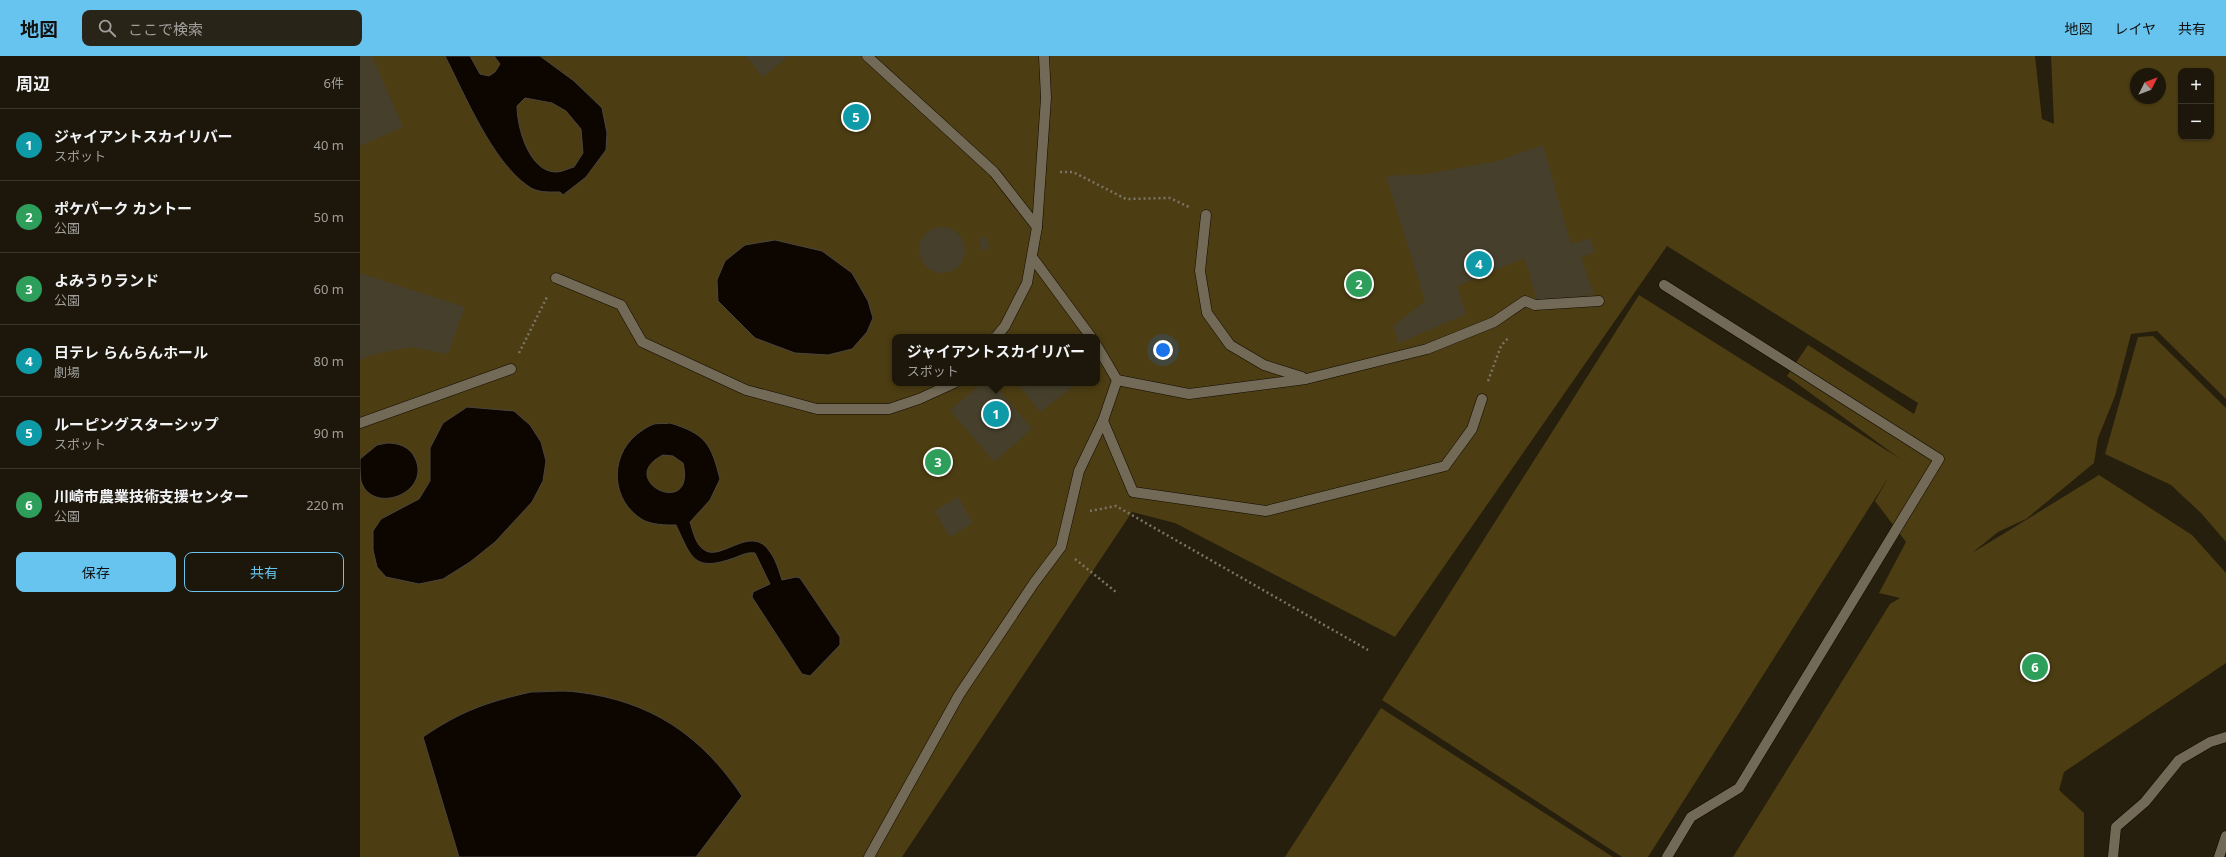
<!DOCTYPE html>
<html lang="ja">
<head>
<meta charset="utf-8">
<style>
	body { margin:0; font-family:"Noto Sans","Noto Sans JP",sans-serif; background:#292418; color:#f1f3f6 }
	.controls { position:absolute; right:12px; top:12px; display:grid; overflow:hidden; border-radius:8px; box-shadow:0 1px 3px #0004 }
	.controls button { width:36px; height:36px; display:grid; place-items:center; padding:0; border:0; border-bottom:1px solid #3a362b; background:#1c170a; color:#f1f3f6; font:20px sans-serif }
	.compass { position:absolute; left:1770px; top:12px; width:36px; height:36px; border-radius:50%; background:#1c170a; box-shadow:0 1px 3px #0004; rotate:48deg }
	.you { position:absolute; left:803px; top:294px; width:14px; height:14px; margin:-10px; border:3px solid #fff; border-radius:50%; background:#1a73e8; box-shadow:0 0 0 6px #1a73e833 }
	.badge { display:grid; place-items:center; width:26px; height:26px; border-radius:50%; background:#66c4ef; color:#fff; font-size:13px; font-weight:700 }
	.pin { position:absolute; translate:-50% -50%; border:2px solid #fff; box-shadow:0 1px 4px #0006 }
	.popup { position:absolute; left:532px; top:278px; width:208px; height:52px; box-sizing:border-box; display:grid; place-content:center; border-radius:8px; background:#1c170a; filter:drop-shadow(0 1px 3px #0005); font-size:13px; white-space:nowrap; color:#a09f9c }
	.popup b { font-size:15px; color:#f1f3f6 }
	.popup::after { content:''; position:absolute; left:50%; top:100%; margin-left:-8px; border:8px solid transparent; border-top-color:#1c170a }
	.list { margin:0; padding:0; list-style:none }
	h2 { display:flex; justify-content:space-between; align-items:center; height:52px; margin:0; padding:0 16px; font-size:17px }
	h2 small { font-size:13px; font-weight:400; color:#a09f9c }
	.list li { display:grid; grid-template-columns:26px 1fr auto; gap:12px; align-items:center; box-sizing:border-box; height:72px; padding:0 16px; border-top:1px solid #3a362b }
	.list b { display:block; font-size:15px; white-space:nowrap }
	.list p { margin:0; font-size:13px; white-space:nowrap; color:#a09f9c }
	.list em { font-size:13px; font-style:normal; color:#a09f9c }
	.actions { display:flex; gap:8px; padding:12px 16px }
	.actions a { flex:1; padding:9px 0; border:1px solid #66c4ef; border-radius:8px; text-align:center; font-size:14px; color:#66c4ef }
	.actions .main { background:#66c4ef; color:#111 }
	.icon { flex:none; width:22px; height:22px; fill:none; stroke:currentColor; stroke-width:2; stroke-linecap:round; stroke-linejoin:round }
	.map { position:relative; flex:none; width:1866px; height:801px; overflow:hidden }
	header { display:flex; align-items:center; gap:24px; box-sizing:border-box; height:56px; padding:0 20px; background:#66c4ef; color:#111 }
	header strong { font-size:19px }
	nav { display:flex; gap:22px; margin-inline-start:auto; font-size:14px }
	.search { width:280px; height:36px; background:#292418; display:flex; align-items:center; gap:10px; box-sizing:border-box; padding:0 14px; border-radius:8px; color:#a09f9c; font-size:15px }
	main { display:flex }
	aside { flex:1; background:#1c170a }
	.map>svg:first-child { display:block }
</style>
</head>
<body>
<header>
<strong>地図</strong>
<div class="search"><svg class="icon" aria-label="search" viewBox="0 0 24 24"><circle cx="10" cy="10" r="6"/><path d="M15 15l6 6"/></svg>ここで検索</div>
<nav><a>地図</a><a>レイヤ</a><a>共有</a></nav>
</header>
<main>
<aside>
<h2>周辺<small>6件</small></h2>
<ul class="list">
<li><span class="badge" style="background:#0f9aa8">1</span><div><b>ジャイアントスカイリバー</b><p>スポット</p></div><em>40 m</em></li>
<li><span class="badge" style="background:#2e9e5b">2</span><div><b>ポケパーク カントー</b><p>公園</p></div><em>50 m</em></li>
<li><span class="badge" style="background:#2e9e5b">3</span><div><b>よみうりランド</b><p>公園</p></div><em>60 m</em></li>
<li><span class="badge" style="background:#0f9aa8">4</span><div><b>日テレ らんらんホール</b><p>劇場</p></div><em>80 m</em></li>
<li><span class="badge" style="background:#0f9aa8">5</span><div><b>ルーピングスターシップ</b><p>スポット</p></div><em>90 m</em></li>
<li><span class="badge" style="background:#2e9e5b">6</span><div><b>川崎市農業技術支援センター</b><p>公園</p></div><em>220 m</em></li>
</ul>
<div class="actions"><a class="main">保存</a><a>共有</a></div>
</aside>
<div class="map">
<svg width="1866" height="801" viewBox="0 0 1866 801">
	<rect width="100%" height="100%" fill="#261f0d"/>
	<g fill="#4c3d12" fill-rule="evenodd">
		<path d="M0,0h1675l7,63 12,5 -3,-68h175v343l-69,-68 -26,3 -16,62 -17,42 -4,25 -68,56 -28,13 -26,21 127,-78 93,60 34,38v90l-162,109 -5,18 25,23v44h-351l157,-253 10,-6 -21,-5 27,-51 -31,-41 13,-23 -240,379h-26l-240,-157 257,-405 260,163 -112,-82 21,-31 106,69 4,-11 -251,-157 -272,391 -220,-114 -43,-11 -230,345h-542zM1821,15h30v66h-30zM1776,18h24v24h-24zM535,281h202v46h-202z"/>
		<polygon points="1793,280 1866,352 1866,486 1841,457 1811,429 1745,398 1778,281"/>
		<polygon points="1021,652 1253,801 925,801"/>
	</g>
	<g fill="#0c0500" stroke="#4b453e" fill-rule="evenodd">
		<path d="M85,0h25l10,18 9,2 6,-4 5,-8 -6,-8h46l34,25 28,27 5,25 -1,17 -20,27 -23,18 -3,-3c-11,0 -23,1 -32,-6 -36,-25 -63,-91 -83,-130zM165,42l27,5 14,8 15,18 2,24 -9,14c-5,1 -12,5 -17,5 -28,1 -40,-45 -40,-66z"/>
		<polygon points="415,184 462,195 492,217 508,245 513,262 507,276 492,293 468,299 435,297 395,282 358,245 357,224 365,205 385,189"/>
		<polygon points="107,351 154,355 170,369 181,386 186,405 183,425 172,446 135,486 110,506 83,523 59,528 26,521 17,511 13,494 13,475 21,463 59,443 70,425 70,392 83,367"/>
		<path d="M310,367c36,11 41,21 50,56l-10,21 -20,22c3,9 5,21 13,27 17,15 48,-27 67,3 6,8 9,19 12,28l14,-3 4,1 40,59v8l-30,31 -8,-2 -50,-77 1,-5 17,-8 -15,-31c-8,-1 -13,2 -21,5 -40,14 -42,1 -58,-33 -11,0 -23,0 -33,-5 -32,-19 -34,-62 -7,-85 5,-4 12,-9 18,-11 5,-1 11,0 16,-1zM303,399l10,1 10,7c14,58 -70,17 -20,-8z"/>
		<path d="M27,387c12,0 23,4 28,15 17,35 -43,58 -54,23 -1,-7 -1,-15 -1,-22l17,-14z"/>
		<path d="M171,636c15,0 31,-2 46,0 74,9 124,43 165,104l-46,61h-237l-36,-120c38,-26 64,-35 108,-45z"/>
	</g>
	<g fill="#463f2c">
		<polygon points="0,0 12,0 43,71 0,90"/>
		<polygon points="386,0 424,0 426,3 402,21"/>
		<polygon points="1183,89 1211,188 1231,182 1234,197 1221,201 1234,239 1177,244 1164,202 1097,230 1106,258 1039,287 1033,270 1065,245 1026,120 1066,118 1138,105"/>
		<circle cx="582" cy="194" r="23"/>
		<polygon points="627,181 629,193 621,194 620,182"/>
		<polygon points="0,217 105,251 88,298 51,291 15,298 0,304"/>
		<polygon points="622,327 634,327 672,373 634,406 590,354"/>
		<polygon points="657,327 712,327 714,330 680,356"/>
		<polygon points="598,441 613,467 590,481 574,455"/>
	</g>
	<g fill="none" stroke-linecap="round" stroke-linejoin="round">
		<defs>
			<g id="minor">
				<polyline points="507,0 634,116 677,171"/>
				<polyline points="846,159 840,215 847,257 870,289 904,309 942,321"/>
				<polyline points="672,201 731,281"/>
				<polyline points="196,222 261,249 282,286 386,334 457,353 529,353 559,343 594,327"/>
				<polyline points="1304,229 1579,403 1379,732 1331,761 1307,801"/>
				<polyline points="636,281 645,270 667,227 677,171 686,42 684,0"/>
				<polyline points="757,324 829,338 946,323 1067,293 1134,266 1165,245 1175,249 1239,245"/>
				<polyline points="743,365 773,436 906,455 1085,410 1112,373 1122,343"/>
				<polyline points="0,367 151,313"/>
				<polyline points="509,801 599,639 674,527 701,491 719,415 743,365 757,324 737,290"/>
				<polyline points="1753,801 1756,771 1785,746 1819,704 1850,686 1866,681"/>
				<polyline points="1859,801 1866,780"/>
			</g>
		</defs>
		<use href="#minor" stroke="#0f0900" stroke-width="11"/>
		<g stroke="#7b7567" stroke-width="2.5" stroke-dasharray="2 3" stroke-linecap="butt">
			<polyline points="700,116 713,116 766,143 810,142 829,151"/>
			<polyline points="159,297 188,239"/>
			<polyline points="1128,325 1141,290 1149,281"/>
			<polyline points="730,455 756,450 1008,594"/>
			<polyline points="715,503 756,536"/>
		</g>
		<use href="#minor" stroke="#726a56" stroke-width="10"/>
	</g>
</svg>
<div class="controls">
<button>+</button>
<button>−</button>
</div>
<svg class="compass" viewBox="-18 -18 36 36"><path d="M0-13l5 13h-10z" fill="#e53935"/><path d="M0 13l5-13h-10z" fill="#a09f9c"/></svg>
<div class="you"></div>
<div class="pin badge" style="left:636px;top:358px;background:#0f9aa8">1</div>
<div class="popup"><b>ジャイアントスカイリバー</b>スポット</div>
<div class="pin badge" style="left:999px;top:228px;background:#2e9e5b">2</div>
<div class="pin badge" style="left:578px;top:406px;background:#2e9e5b">3</div>
<div class="pin badge" style="left:1119px;top:208px;background:#0f9aa8">4</div>
<div class="pin badge" style="left:496px;top:61px;background:#0f9aa8">5</div>
<div class="pin badge" style="left:1675px;top:611px;background:#2e9e5b">6</div>
</div>
</main>
</body>
</html>
